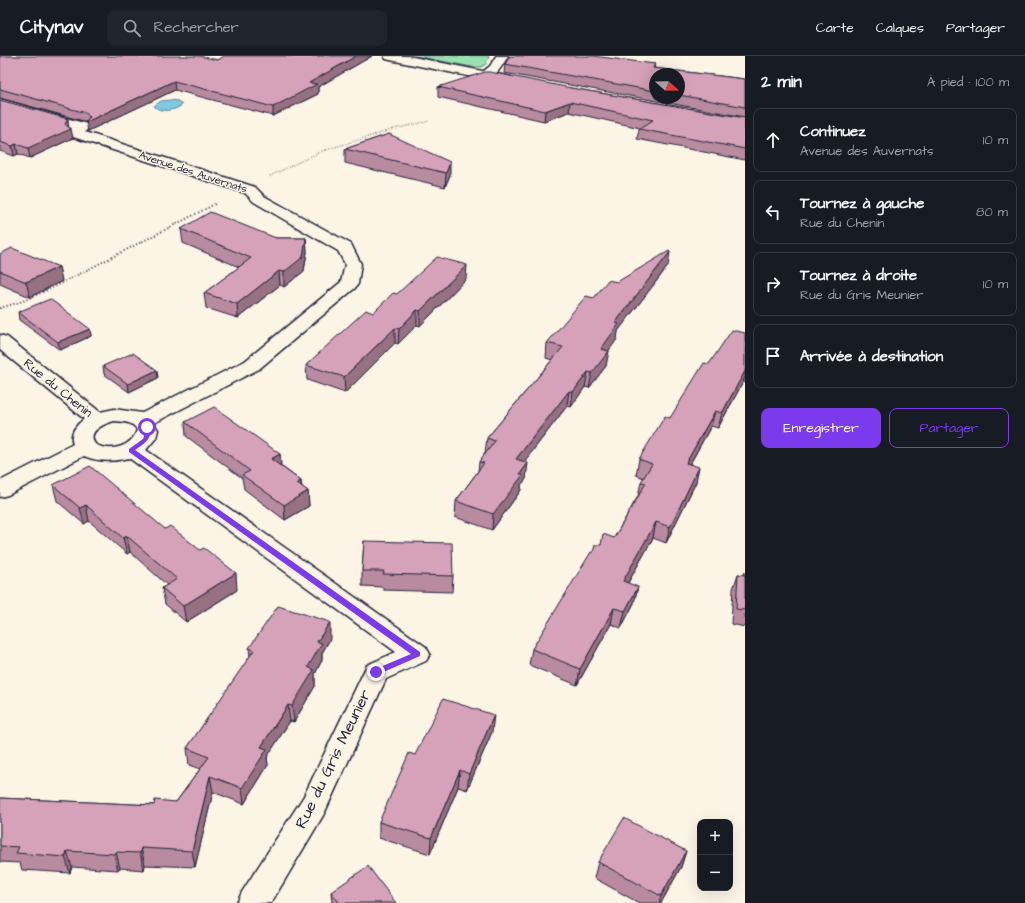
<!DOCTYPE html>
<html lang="fr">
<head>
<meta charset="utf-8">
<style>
	body { margin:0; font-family:"Architects Daughter",sans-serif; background:#20242c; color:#f1f3f6 }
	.controls { position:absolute; right:12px; bottom:12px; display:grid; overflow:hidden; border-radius:8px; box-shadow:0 4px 16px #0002 }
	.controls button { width:36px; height:36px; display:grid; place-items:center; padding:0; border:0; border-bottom:1px solid #363941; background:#171b24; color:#f1f3f6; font:20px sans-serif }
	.compass { position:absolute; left:649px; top:12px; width:36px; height:36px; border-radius:50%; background:#171b24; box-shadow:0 4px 16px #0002; rotate:110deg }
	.stop { position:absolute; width:12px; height:12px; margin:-9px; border:3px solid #7c3aed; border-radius:50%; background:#fff }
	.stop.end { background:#7c3aed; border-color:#fff; box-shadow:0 1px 4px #0008 }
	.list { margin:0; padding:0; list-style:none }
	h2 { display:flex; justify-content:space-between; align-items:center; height:52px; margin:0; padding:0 16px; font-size:17px }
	h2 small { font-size:13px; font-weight:400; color:#9ea1a6 }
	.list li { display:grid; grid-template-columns:26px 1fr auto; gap:12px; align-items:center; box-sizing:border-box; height:64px; margin:0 8px 8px; padding:0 8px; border:1px solid #363941; border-radius:8px }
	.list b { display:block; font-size:15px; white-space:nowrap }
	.list p { margin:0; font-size:13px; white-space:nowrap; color:#9ea1a6 }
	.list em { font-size:13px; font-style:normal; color:#9ea1a6 }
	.actions { display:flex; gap:8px; padding:12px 16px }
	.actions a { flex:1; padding:9px 0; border:1px solid #7c3aed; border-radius:8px; text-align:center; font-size:14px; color:#7c3aed }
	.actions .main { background:#7c3aed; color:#fff }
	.icon { flex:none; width:22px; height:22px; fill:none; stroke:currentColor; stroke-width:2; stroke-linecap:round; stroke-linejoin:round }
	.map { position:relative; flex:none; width:745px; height:847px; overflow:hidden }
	header { display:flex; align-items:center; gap:24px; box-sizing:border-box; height:56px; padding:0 20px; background:#171b24; border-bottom:1px solid #363941 }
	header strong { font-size:19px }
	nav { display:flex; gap:22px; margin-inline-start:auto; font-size:14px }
	.search { width:280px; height:36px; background:#20242c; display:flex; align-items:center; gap:10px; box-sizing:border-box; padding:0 14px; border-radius:8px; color:#9ea1a6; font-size:15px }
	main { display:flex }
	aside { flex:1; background:#171b24 }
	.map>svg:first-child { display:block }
</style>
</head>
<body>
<header>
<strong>Citynav</strong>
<div class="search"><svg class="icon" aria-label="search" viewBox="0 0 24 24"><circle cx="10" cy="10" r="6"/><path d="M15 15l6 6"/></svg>Rechercher</div>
<nav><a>Carte</a><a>Calques</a><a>Partager</a></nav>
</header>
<main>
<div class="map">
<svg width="745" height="847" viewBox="0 0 745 847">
	<rect width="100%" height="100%" fill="#fcf5e5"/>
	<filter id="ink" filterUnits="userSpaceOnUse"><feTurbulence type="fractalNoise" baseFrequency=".025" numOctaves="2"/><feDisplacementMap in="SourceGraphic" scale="8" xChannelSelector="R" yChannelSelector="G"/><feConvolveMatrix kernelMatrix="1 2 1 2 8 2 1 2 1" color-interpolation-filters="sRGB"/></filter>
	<g filter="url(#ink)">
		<polygon fill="#98e2b1" stroke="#5d8276" points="414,0 489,0 486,8 481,11 473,11"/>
		<path fill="#80c9e0" stroke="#5a869e" d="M170,44l8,1 4,4c-7,6 -22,8 -28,1l7,-5z"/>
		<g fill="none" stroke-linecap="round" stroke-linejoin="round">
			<defs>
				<g id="street">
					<path d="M496,0h12c-6,10 -13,25 -27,22l-2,-3 11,-9z"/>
					<path d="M0,43l87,25 2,3 -4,5 170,55 9,9 87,48 10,20 -3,20 -3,4 -96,81 -105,54 4,7 -2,8 -10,12 280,197 4,7 -4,7 -40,18 -62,135 -53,89h-34l5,-11 62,-96 63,-131 29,-13 -267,-194c-16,4 -30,4 -45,-2l-76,39 -8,2v-16l73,-37c-4,-10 3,-19 11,-25l-84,-69v-15l7,2 93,75 14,-3 28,4 103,-52 96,-79 4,-18 -7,-13 -84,-49 -9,-9 -175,-57 -2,-3 4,-5 -72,-21zM114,365c8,1 19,0 23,9 -5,17 -27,23 -42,14 -9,-13 9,-20 19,-23z"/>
				</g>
				<polygon id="secondary" points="384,0 408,0 507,20 511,21 513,24 511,27 507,28 390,4 386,3"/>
			</defs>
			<use href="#street" stroke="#22223b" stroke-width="3"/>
			<use href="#secondary" stroke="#22223b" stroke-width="3"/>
			<polyline stroke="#22223b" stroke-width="1.5" stroke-dasharray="0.5 2" stroke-linecap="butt" points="270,120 322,95 394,73 430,65"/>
			<polyline stroke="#22223b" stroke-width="2" stroke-dasharray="1 2.5" stroke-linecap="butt" points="0,252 23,245 58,229 217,147"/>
			<use href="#street" fill="#fcf5e5" fill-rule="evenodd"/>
			<use href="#secondary" fill="#fcf5e5" fill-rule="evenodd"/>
		</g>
		<g fill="#b88ba0" stroke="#22223b" fill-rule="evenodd">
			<polygon points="0,0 218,4 372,0 318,31 318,38 273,60 175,34 88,75 87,66 0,42"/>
			<path d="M505,8h150l-1,4 91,11v38l-241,-44zM655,18h24v24h-24z"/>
			<polygon points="438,31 571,32 745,62 745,104 637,83 639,73 640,72 569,56 544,65 438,41"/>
			<polygon points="0,44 69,71 73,82 30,102 18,98 14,100 0,95"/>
			<polygon points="389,78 450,119 445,131 345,107 345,93"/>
			<polygon points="181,173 276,182 306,182 307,196 304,215 284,231 280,229 238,262 206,252 204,237 239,211 183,187"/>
			<polygon points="0,198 59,211 62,225 30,241 0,228"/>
			<polygon points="668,210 618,275 617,283 608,295 606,310 589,332 585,331 571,351 567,350 524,406 526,423 521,429 521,434 492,474 455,461 456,445 478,415 479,406 485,397 487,382 552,304 546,302 547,287 594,242 617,226"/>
			<polygon points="466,223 420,270 417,269 398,288 395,287 345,337 307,324 306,309 397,238"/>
			<polygon points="18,256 90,273 91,280 60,294 19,264"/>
			<polygon points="745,277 745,327 743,326 718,372 711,370 690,408 696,426 666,487 653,482 628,527 634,547 621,572 611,568 577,629 529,609 532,593 593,496 601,489 614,482 638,440 641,426 644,422 636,419 639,403 670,362 709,308"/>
			<polygon points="103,310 158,322 129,336 104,318"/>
			<polygon points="185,366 280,398 281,410 301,425 302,431 308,435 309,450 285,464 244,433 242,422 186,380"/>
			<polygon points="53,429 237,534 186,566 165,548 162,532 167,529 130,496 127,498 89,465 84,468 57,445"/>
			<polygon points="364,485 453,520 452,536 383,534 383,531 362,530 362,515"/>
			<polygon points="745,516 745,571 731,568 733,533 738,518 744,519"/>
			<polygon points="330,583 322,597 322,604 315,618 315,630 294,666 290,665 267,701 268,709 244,748 213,736 195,811 145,809 144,814 120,812 118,814 72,811 70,817 22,814 20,807 0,806 0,742 154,749 176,746 200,713 189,709 187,692 250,601 249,592"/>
			<polygon points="492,676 467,734 458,731 430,798 379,782 379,766 415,699"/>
			<polygon points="686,795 681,811 661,847 639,847 594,822 598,806"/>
			<polygon points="331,836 396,847 332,847"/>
		</g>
		<g fill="#967182" stroke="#22223b">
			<polygon points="356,0 372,0 318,31 318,38 273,60 273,51 309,27"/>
			<polygon points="174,25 175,34 88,75 86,66"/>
			<polygon points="570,46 569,56 544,65 545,55"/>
			<polygon points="68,63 69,73 71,73 73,82 30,102 28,92 65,68"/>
			<polygon points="16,88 18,98 14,100 12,90"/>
			<polygon points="450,106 450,119 445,131 446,117"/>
			<polygon points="306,182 307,196 304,215 284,231 284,216"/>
			<polygon points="670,196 668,210 618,275 617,283 606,299 609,295 606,310 589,332 592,317 601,293 615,267"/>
			<polygon points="467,209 466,223 420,270 420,255"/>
			<polygon points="59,211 62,225 30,241 26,226"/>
			<polygon points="279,215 280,229 238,262 237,248"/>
			<polygon points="417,254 417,269 398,288 399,273"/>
			<polygon points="395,272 395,287 345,337 344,321"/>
			<polygon points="90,273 91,280 60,294 58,286"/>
			<polygon points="157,314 158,322 129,336 128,328"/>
			<polygon points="745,315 745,320 743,326 718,372 722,357"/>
			<polygon points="588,316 585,331 571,351 573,336"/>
			<polygon points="569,335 567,350 514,419 516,403"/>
			<polygon points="715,355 711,370 682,422 686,407"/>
			<polygon points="280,398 281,412 271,403"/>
			<polygon points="528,407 526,423 521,429 521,434 492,474 493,458 520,418"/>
			<polygon points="699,411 696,426 666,487 670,471"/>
			<polygon points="301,425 302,439 308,435 309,450 285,464 284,449 297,427"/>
			<polygon points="86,449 89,465 84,468 80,452"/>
			<polygon points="656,466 653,482 620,541 623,525"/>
			<polygon points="127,480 130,496 127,498 123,482"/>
			<polygon points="236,517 237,534 186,566 183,550"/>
			<polygon points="638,531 634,547 621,572 625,555"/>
			<polygon points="614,552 611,568 577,629 580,613"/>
			<polygon points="330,566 330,583 322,597 322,604 315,618 315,630 294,666 292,650 308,611 317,586"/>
			<polygon points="288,649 290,665 267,701 268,709 244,748 242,732 261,691"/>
			<polygon points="494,659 492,676 467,734 469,718"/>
			<polygon points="460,714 458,731 430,798 431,782"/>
			<polygon points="210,720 213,736 195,811 192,795"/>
			<polygon points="141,792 145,809 144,814 140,797"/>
			<polygon points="67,795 72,811 70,817 65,801"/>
			<polygon points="686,795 681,811 661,847 659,847 661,840"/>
			<polygon points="116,796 120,812 118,814 114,798"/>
		</g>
		<g fill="#d6a2ba" stroke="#22223b">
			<polygon points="0,0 199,0 218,4 224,0 356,0 309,27 317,28 273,51 174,25 86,66 89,61 86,57 0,33"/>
			<polygon points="510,0 593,0 655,8 653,12 745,23 745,51 679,39 679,18 655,18 655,35 505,8"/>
			<polygon points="485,16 490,16 571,32 745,62 745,93 639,73 653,64 570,46 545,55 438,31"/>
			<polygon points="0,44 68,63 65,68 71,73 28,92 16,88 12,90 0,86"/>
			<polygon points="389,78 450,106 446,117 345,93"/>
			<polygon points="210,156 276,182 306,182 303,201 284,216 279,215 237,248 204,237 251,202 181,173"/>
			<polygon points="12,192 59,211 26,226 0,215 0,198"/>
			<polygon points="669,195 670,196 615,267 619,268 601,293 609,295 592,317 588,316 573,336 569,335 516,403 528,407 520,418 523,419 493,458 456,445 484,407 479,406 495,385 487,382 563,291 547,287 586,240 594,242 608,224 617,226"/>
			<polygon points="437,201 467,209 420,255 417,254 399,273 395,272 344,321 306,309 366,254 373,257 393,237 397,238"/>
			<polygon points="50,243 90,273 58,286 18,256"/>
			<polygon points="732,274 745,277 745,315 722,357 715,355 686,407 699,411 670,471 656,466 623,525 638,531 625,555 614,552 580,613 532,593 591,496 593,496 595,489 601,489 603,478 614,482 646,427 641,426 652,408 639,403 665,360 670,362 704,307 709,308"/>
			<polygon points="133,297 157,314 128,328 103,310"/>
			<polygon points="214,351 280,398 271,403 301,425 297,427 308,435 284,449 242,419 250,415 185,366"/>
			<polygon points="90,410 165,473 170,470 200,494 204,492 236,517 183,550 162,532 177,523 127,480 123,482 86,449 80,452 53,429"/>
			<polygon points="364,485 452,487 453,520 383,518 384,515 362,515"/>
			<polygon points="738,518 745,519 745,554 736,553"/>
			<polygon points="278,550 330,566 317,586 322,587 308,611 314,614 292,650 288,649 261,691 267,693 242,732 210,720 192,795 141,792 140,797 116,796 114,798 67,795 65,801 16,797 19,791 0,790 0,742 154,749 155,744 176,746 209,701 187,692 254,594 249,592"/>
			<polygon points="443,643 494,659 469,718 460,714 431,782 379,766 409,697 415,699"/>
			<polygon points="624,762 686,795 661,840 598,806"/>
			<polygon points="368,810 396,847 340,847 331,836"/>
		</g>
	</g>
	<path fill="#7c3aed" d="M145,369h4c5,13 -4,18 -14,25l285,202v4l-41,18h-6v-4l38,-16 -282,-202v-3l14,-10 2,-6z"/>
	<g text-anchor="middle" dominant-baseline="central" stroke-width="3" stroke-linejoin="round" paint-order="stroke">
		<g font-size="11" fill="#22223b" stroke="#fcf5e5">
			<text transform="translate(193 116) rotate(18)">Avenue des Auvernats</text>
		</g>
		<g font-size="13" fill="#22223b" stroke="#fcf5e5">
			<text transform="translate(58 332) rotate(39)">Rue du Chenin</text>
		</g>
		<g font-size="16" fill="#22223b" stroke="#fcf5e5">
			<text transform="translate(333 703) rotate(-64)">Rue du Gris Meunier</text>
		</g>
	</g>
</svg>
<div class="controls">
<button>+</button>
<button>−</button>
</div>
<svg class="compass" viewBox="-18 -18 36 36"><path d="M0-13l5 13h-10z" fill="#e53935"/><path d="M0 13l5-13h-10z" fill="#9ea1a6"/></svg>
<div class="stop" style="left:147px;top:371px"></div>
<div class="stop end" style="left:376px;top:616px"></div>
</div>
<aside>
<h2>2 min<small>À pied · 100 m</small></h2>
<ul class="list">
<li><svg class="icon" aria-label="ahead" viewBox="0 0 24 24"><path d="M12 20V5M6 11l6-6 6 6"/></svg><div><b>Continuez</b><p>Avenue des Auvernats</p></div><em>10 m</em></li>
<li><svg class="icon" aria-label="left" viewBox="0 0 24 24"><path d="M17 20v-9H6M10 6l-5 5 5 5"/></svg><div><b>Tournez à gauche</b><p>Rue du Chenin</p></div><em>80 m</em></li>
<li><svg class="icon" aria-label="right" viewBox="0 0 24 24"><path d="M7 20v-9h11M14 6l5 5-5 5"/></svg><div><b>Tournez à droite</b><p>Rue du Gris Meunier</p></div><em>10 m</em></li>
<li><svg class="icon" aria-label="arrive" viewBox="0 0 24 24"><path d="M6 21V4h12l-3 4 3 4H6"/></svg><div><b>Arrivée à destination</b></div></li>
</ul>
<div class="actions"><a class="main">Enregistrer</a><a>Partager</a></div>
</aside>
</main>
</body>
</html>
